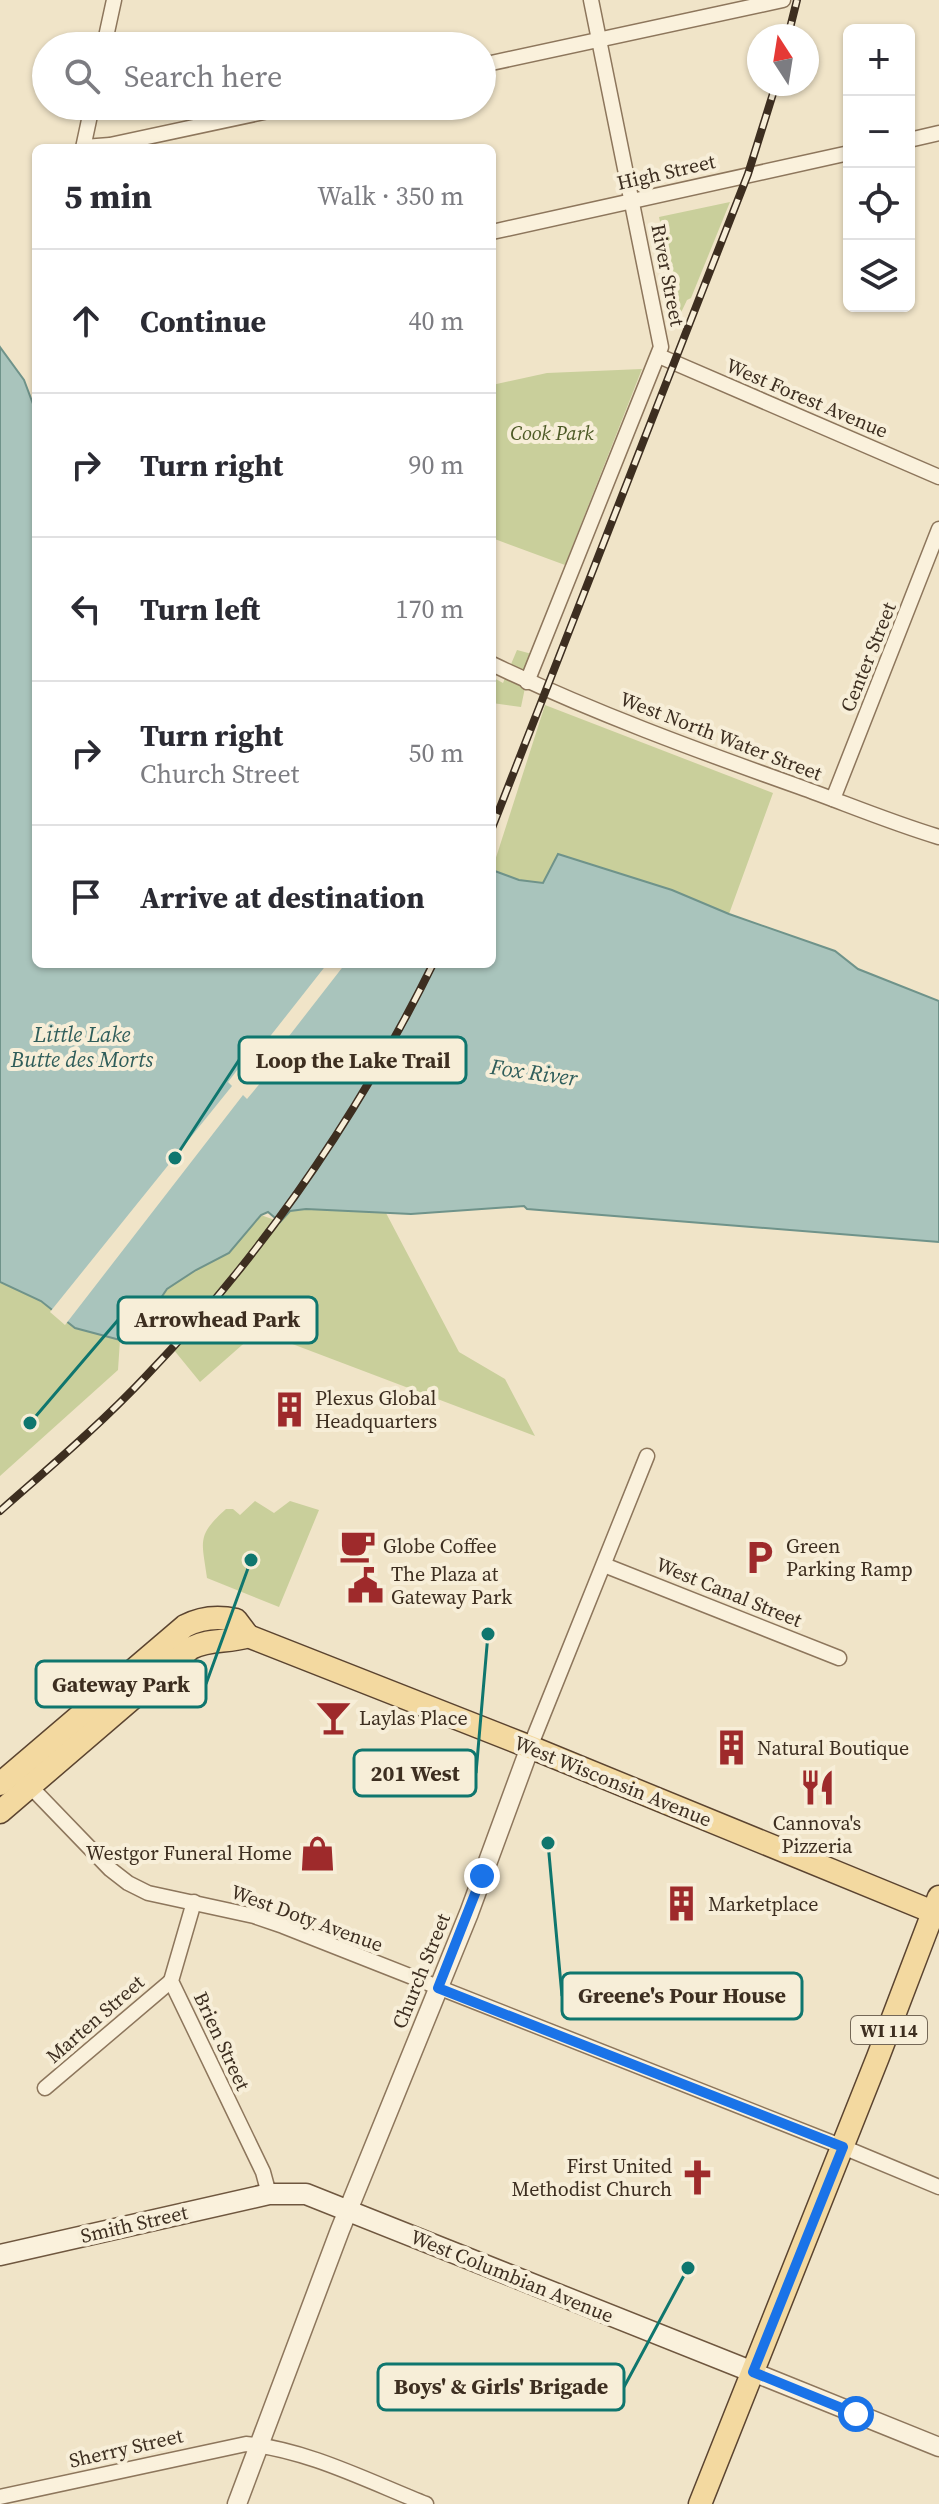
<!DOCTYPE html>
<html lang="en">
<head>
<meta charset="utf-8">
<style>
	body { margin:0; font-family:"Source Serif 4",serif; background:#f7f7f7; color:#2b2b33 }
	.controls { position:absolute; right:24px; top:24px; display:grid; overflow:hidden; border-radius:12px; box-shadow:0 2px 6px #0004 }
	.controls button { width:72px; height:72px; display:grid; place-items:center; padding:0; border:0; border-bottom:2px solid #e1e1e2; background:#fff; color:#2b2b33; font:40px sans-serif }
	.compass { position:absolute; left:747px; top:24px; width:72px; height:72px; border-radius:50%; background:#fff; box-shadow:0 2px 6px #0004; rotate:348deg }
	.stop { position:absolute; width:24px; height:24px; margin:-18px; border:6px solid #1a73e8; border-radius:50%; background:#fff }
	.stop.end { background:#1a73e8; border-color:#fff; box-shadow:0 2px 8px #0008 }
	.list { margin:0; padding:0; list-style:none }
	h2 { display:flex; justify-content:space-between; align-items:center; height:104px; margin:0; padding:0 32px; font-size:34px }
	h2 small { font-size:26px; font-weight:400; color:#7c7c81 }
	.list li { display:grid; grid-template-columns:52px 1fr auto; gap:24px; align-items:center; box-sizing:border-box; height:144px; padding:0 32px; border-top:2px solid #e1e1e2 }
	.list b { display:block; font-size:30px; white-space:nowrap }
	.list p { margin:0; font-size:26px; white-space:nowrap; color:#7c7c81 }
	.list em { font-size:26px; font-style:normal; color:#7c7c81 }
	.icon { flex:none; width:44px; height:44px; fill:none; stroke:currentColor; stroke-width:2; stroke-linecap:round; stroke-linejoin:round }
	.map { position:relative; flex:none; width:939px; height:2504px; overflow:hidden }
	.search { position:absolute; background:#fff; box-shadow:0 2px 6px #0004; left:32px; top:32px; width:464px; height:88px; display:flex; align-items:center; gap:20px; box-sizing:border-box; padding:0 28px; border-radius:44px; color:#7c7c81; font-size:30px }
	.panel { position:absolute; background:#fff; box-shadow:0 2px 6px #0004; left:32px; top:144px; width:464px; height:824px; border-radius:12px }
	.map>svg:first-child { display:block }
</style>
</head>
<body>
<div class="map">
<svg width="939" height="2504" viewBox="0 0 939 2504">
	<rect width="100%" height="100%" fill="#f0e4c8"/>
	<g fill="#c9cf9b">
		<polygon points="730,202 691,298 687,300 676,323 673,307 675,291 659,217"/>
		<polygon points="642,369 565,565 492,538 492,385 547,373"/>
		<polygon points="517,650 532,654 521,707 492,703 492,677 503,683"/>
		<polygon points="545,705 773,793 729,914 672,890 559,854 543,883 519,880 492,870"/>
		<polygon points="318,964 75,1328 120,1340 118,1370 0,1476 0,1282 42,1301"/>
		<polygon points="327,1208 386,1213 459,1352 505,1379 535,1436 258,1331 200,1382 147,1317 167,1289 196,1270 229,1253 261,1215 280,1222 290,1211"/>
		<path d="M255,1501l19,12 16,-12 29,9 -40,97 -72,-29c-5,-37 -11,-42 19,-69h7l7,6z"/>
	</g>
	<polygon fill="#a9c4bc" stroke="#6f938a" stroke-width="2" points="0,347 24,380 36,412 36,964 492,964 492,870 519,880 543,883 558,854 672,890 729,914 835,951 858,969 939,1001 939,1242 527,1209 524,1206 411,1214 306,1209 290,1211 280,1222 268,1212 261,1215 229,1253 196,1270 167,1289 148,1317 155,1330 152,1340 120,1340 75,1328 41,1301 0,1282"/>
	<polygon fill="#f0e4c8" points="327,964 345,964 258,1076 262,1081 247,1099 243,1095 65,1325 50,1312 232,1086 228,1082 242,1064 246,1067"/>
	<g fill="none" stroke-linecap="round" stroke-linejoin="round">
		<defs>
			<g id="minor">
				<polyline points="104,46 114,0"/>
				<polyline points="482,65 783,0"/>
				<polyline points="909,140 939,133"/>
				<polyline points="84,147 110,145 292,106"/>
				<polyline points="83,148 92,106"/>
				<polyline points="492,232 849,153"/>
				<polyline points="659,356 939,477"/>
				<path d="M492,664c100,48 204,86 308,123 47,17 92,36 139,50"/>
				<polyline points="527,682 661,347 591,0"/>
				<polyline points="833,799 939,529"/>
				<polyline points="604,1565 839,1658"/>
				<polyline points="530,1747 647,1456"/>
				<polyline points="26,1782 110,1869 128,1883 148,1893 254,1916 283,1926 843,2147 939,2187"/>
				<polyline points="194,1902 171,1981 263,2172 269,2194"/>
				<polyline points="45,2088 171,1981"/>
				<path d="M0,2497l246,-53c60,5 124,38 180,60"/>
			</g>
			<g id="tertiary">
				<polyline points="753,2372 939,2447"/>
				<polyline points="237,2504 340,2230 469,1913 530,1747"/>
			</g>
			<polyline id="secondary" points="0,2255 269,2194 306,2194 753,2372"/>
			<g id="primary">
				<polyline points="248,1636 530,1747 933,1912"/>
				<path d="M0,1784l185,-158c17,-9 33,-10 51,-6l12,16"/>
				<path d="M0,1812l191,-164c20,-10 37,-5 57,-12"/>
				<polyline points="700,2504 878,2057 939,1897"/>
			</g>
		</defs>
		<use href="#minor" stroke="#8d765c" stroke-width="17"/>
		<use href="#tertiary" stroke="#8d765c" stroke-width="21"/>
		<use href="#secondary" stroke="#6f573f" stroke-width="23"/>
		<use href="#primary" stroke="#5b4430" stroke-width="25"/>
		<use href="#minor" stroke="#faf1dc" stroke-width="14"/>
		<use href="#tertiary" stroke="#faf1dc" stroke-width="18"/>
		<use href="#secondary" stroke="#faf1dc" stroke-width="20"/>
		<use href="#primary" stroke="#f3d9a0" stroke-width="22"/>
		<defs>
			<g id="rail">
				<polyline points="788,36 797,0"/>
				<polyline points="492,828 748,174 776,84"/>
				<path d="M0,1511c50,-44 101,-87 147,-136 116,-121 212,-261 286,-411"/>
			</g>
		</defs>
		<use href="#rail" stroke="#3d2e20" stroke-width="8"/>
		<use href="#rail" stroke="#f7eed8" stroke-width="5" stroke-dasharray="15" stroke-linecap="butt"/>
	</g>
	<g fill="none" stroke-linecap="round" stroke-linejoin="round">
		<polyline stroke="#1a73e8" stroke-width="10" points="482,1876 438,1988 843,2147 753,2372 856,2414"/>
	</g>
	<defs>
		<symbol id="building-bare" viewBox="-9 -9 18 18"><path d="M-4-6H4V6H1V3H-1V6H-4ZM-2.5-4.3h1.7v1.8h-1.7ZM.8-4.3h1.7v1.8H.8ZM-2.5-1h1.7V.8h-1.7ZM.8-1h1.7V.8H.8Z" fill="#9e2a2b" stroke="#f7eed8" stroke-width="2.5" paint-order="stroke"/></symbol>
		<symbol id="cafe-bare" viewBox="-9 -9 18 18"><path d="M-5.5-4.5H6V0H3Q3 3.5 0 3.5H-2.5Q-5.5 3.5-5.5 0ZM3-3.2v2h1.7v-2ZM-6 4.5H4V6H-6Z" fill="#9e2a2b" stroke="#f7eed8" stroke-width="2.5" paint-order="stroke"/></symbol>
		<symbol id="parking-bare" viewBox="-9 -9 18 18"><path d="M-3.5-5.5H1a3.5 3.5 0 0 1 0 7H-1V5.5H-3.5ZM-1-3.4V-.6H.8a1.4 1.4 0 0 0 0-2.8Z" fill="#9e2a2b" stroke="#f7eed8" stroke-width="2.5" paint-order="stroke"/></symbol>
		<symbol id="civic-bare" viewBox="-9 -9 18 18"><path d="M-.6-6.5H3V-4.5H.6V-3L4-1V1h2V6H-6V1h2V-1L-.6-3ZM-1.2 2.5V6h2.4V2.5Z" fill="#9e2a2b" stroke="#f7eed8" stroke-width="2.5" paint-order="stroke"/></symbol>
		<symbol id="bar-bare" viewBox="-9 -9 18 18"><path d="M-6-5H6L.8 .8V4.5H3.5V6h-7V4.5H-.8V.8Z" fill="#9e2a2b" stroke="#f7eed8" stroke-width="2.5" paint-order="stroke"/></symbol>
		<symbol id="restaurant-bare" viewBox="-9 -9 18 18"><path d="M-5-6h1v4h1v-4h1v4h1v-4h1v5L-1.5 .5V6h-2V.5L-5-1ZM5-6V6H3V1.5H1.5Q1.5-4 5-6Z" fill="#9e2a2b" stroke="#f7eed8" stroke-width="2.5" paint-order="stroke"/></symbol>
		<symbol id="shop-bare" viewBox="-9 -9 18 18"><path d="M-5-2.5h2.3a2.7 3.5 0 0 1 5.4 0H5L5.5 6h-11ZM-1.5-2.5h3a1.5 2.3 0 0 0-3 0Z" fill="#9e2a2b" stroke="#f7eed8" stroke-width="2.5" paint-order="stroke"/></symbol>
		<symbol id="church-bare" viewBox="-9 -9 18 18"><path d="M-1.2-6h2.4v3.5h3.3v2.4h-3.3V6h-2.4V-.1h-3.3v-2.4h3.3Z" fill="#9e2a2b" stroke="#f7eed8" stroke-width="2.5" paint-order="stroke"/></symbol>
	</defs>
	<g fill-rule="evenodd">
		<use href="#building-bare" x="264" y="1384" width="51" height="51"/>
		<use href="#cafe-bare" x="332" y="1520" width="51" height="51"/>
		<use href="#parking-bare" x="734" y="1532" width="51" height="51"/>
		<use href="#civic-bare" x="340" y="1560" width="51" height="51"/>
		<use href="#bar-bare" x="308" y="1692" width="51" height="51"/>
		<use href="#building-bare" x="706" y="1722" width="51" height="51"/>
		<use href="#restaurant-bare" x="792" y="1762" width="51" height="51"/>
		<use href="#shop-bare" x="292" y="1828" width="51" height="51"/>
		<use href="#building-bare" x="656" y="1878" width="51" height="51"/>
		<use href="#church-bare" x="672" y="2152" width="51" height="51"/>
	</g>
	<g text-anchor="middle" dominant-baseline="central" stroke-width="8" stroke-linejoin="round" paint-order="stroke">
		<rect fill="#f7eed8" stroke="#756857" stroke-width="2" x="851" y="2016" width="76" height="28" rx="6"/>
		<g font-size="18" font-weight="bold" fill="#3d2e20">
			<text x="889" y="2030">WI 114</text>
		</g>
		<g font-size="20" fill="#3d2e20" stroke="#f7eed8">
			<text transform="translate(666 172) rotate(-13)">High Street</text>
			<text transform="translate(668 275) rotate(79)">River Street</text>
			<text transform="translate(807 398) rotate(23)">West Forest Avenue</text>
			<text transform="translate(868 657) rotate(-68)">Center Street</text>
			<text transform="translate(721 736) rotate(21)">West North Water Street</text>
			<text transform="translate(729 1592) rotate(22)">West Canal Street</text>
			<text transform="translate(613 1781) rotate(22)">West Wisconsin Avenue</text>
			<text transform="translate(307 1918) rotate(20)">West Doty Avenue</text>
			<text transform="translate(421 1971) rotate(-68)">Church Street</text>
			<text transform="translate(95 2019) rotate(-41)">Marten Street</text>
			<text transform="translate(222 2041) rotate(65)">Brien Street</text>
			<text transform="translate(134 2224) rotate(-13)">Smith Street</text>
			<text transform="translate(512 2276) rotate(22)">West Columbian Avenue</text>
			<text transform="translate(126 2448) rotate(-13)">Sherry Street</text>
		</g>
		<g font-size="20" font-style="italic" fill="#4d5a26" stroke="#f7eed8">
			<text x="552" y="433">Cook Park</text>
		</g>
		<g font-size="20" fill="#3d2e20" stroke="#f7eed8" text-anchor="start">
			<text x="315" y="1398">Plexus Global<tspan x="315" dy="23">Headquarters</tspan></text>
			<text x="383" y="1546">Globe Coffee</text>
			<text x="786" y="1546">Green<tspan x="786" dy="23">Parking Ramp</tspan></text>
			<text x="391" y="1574">The Plaza at<tspan x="391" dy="23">Gateway Park</tspan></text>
			<text x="359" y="1718">Laylas Place</text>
			<text x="757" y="1748">Natural Boutique</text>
			<text x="817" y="1823" text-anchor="middle">Cannova's<tspan x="817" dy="23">Pizzeria</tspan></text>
			<text x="292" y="1853" text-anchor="end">Westgor Funeral Home</text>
			<text x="708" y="1904">Marketplace</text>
			<text x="672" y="2166" text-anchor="end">First United<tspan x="672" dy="23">Methodist Church</tspan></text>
		</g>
		<g font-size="22" font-style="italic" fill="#2f5d5a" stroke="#f7eed8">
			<text x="82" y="1034">Little Lake<tspan x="82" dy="25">Butte des Morts</tspan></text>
			<text transform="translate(534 1072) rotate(8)">Fox River</text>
		</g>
	</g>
	<path fill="none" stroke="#0f766e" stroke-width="3" d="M175 1158L239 1060M30 1423L118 1320M251 1560L206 1684M488 1634L476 1773M548 1843L562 1996M688 2268L624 2387"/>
	<g fill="#0f766e" stroke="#f7eed8" stroke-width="3">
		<circle cx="175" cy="1158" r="8"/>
		<circle cx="30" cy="1423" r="8"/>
		<circle cx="251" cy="1560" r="8"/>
		<circle cx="488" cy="1634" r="8"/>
		<circle cx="548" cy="1843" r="8"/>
		<circle cx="688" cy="2268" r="8"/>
	</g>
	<g fill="#f7eed8" stroke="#0f766e" stroke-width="3">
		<rect x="239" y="1037" width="227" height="46" rx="8"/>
		<rect x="118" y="1297" width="199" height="46" rx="8"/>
		<rect x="36" y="1661" width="170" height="46" rx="8"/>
		<rect x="354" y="1750" width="122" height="46" rx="8"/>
		<rect x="562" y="1973" width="240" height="46" rx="8"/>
		<rect x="378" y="2364" width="246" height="46" rx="8"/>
	</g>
	<g font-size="22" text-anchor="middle" font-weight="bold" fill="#3d2e20">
		<text x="353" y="1068">Loop the Lake Trail</text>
		<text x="217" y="1327">Arrowhead Park</text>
		<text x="121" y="1692">Gateway Park</text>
		<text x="415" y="1781">201 West</text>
		<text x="682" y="2003">Greene's Pour House</text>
		<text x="501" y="2394">Boys' &amp; Girls' Brigade</text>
	</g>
</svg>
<div class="controls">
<button>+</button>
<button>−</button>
<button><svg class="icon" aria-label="locate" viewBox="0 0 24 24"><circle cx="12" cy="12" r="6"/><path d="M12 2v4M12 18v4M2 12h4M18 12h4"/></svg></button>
<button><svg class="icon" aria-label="layers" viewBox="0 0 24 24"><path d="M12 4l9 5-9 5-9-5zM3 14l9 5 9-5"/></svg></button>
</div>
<svg class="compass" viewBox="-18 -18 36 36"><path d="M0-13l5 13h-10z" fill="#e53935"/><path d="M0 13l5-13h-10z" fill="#7c7c81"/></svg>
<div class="stop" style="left:856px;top:2414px"></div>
<div class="stop end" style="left:482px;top:1876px"></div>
<div class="search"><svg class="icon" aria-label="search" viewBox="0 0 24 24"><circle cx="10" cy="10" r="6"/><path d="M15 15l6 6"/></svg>Search here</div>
<section class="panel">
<h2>5 min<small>Walk · 350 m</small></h2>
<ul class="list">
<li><svg class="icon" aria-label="ahead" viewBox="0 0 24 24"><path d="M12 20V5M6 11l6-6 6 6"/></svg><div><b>Continue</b></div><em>40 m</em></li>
<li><svg class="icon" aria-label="right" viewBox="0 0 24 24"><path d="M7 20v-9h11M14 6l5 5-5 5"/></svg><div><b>Turn right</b></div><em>90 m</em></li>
<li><svg class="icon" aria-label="left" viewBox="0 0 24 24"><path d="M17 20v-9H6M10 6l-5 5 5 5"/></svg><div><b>Turn left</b></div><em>170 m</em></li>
<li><svg class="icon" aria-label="right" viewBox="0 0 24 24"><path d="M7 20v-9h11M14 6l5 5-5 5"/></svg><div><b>Turn right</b><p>Church Street</p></div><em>50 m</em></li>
<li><svg class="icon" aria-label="arrive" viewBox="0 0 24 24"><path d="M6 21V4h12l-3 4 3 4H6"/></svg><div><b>Arrive at destination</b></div></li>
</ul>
</section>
</div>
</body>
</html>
